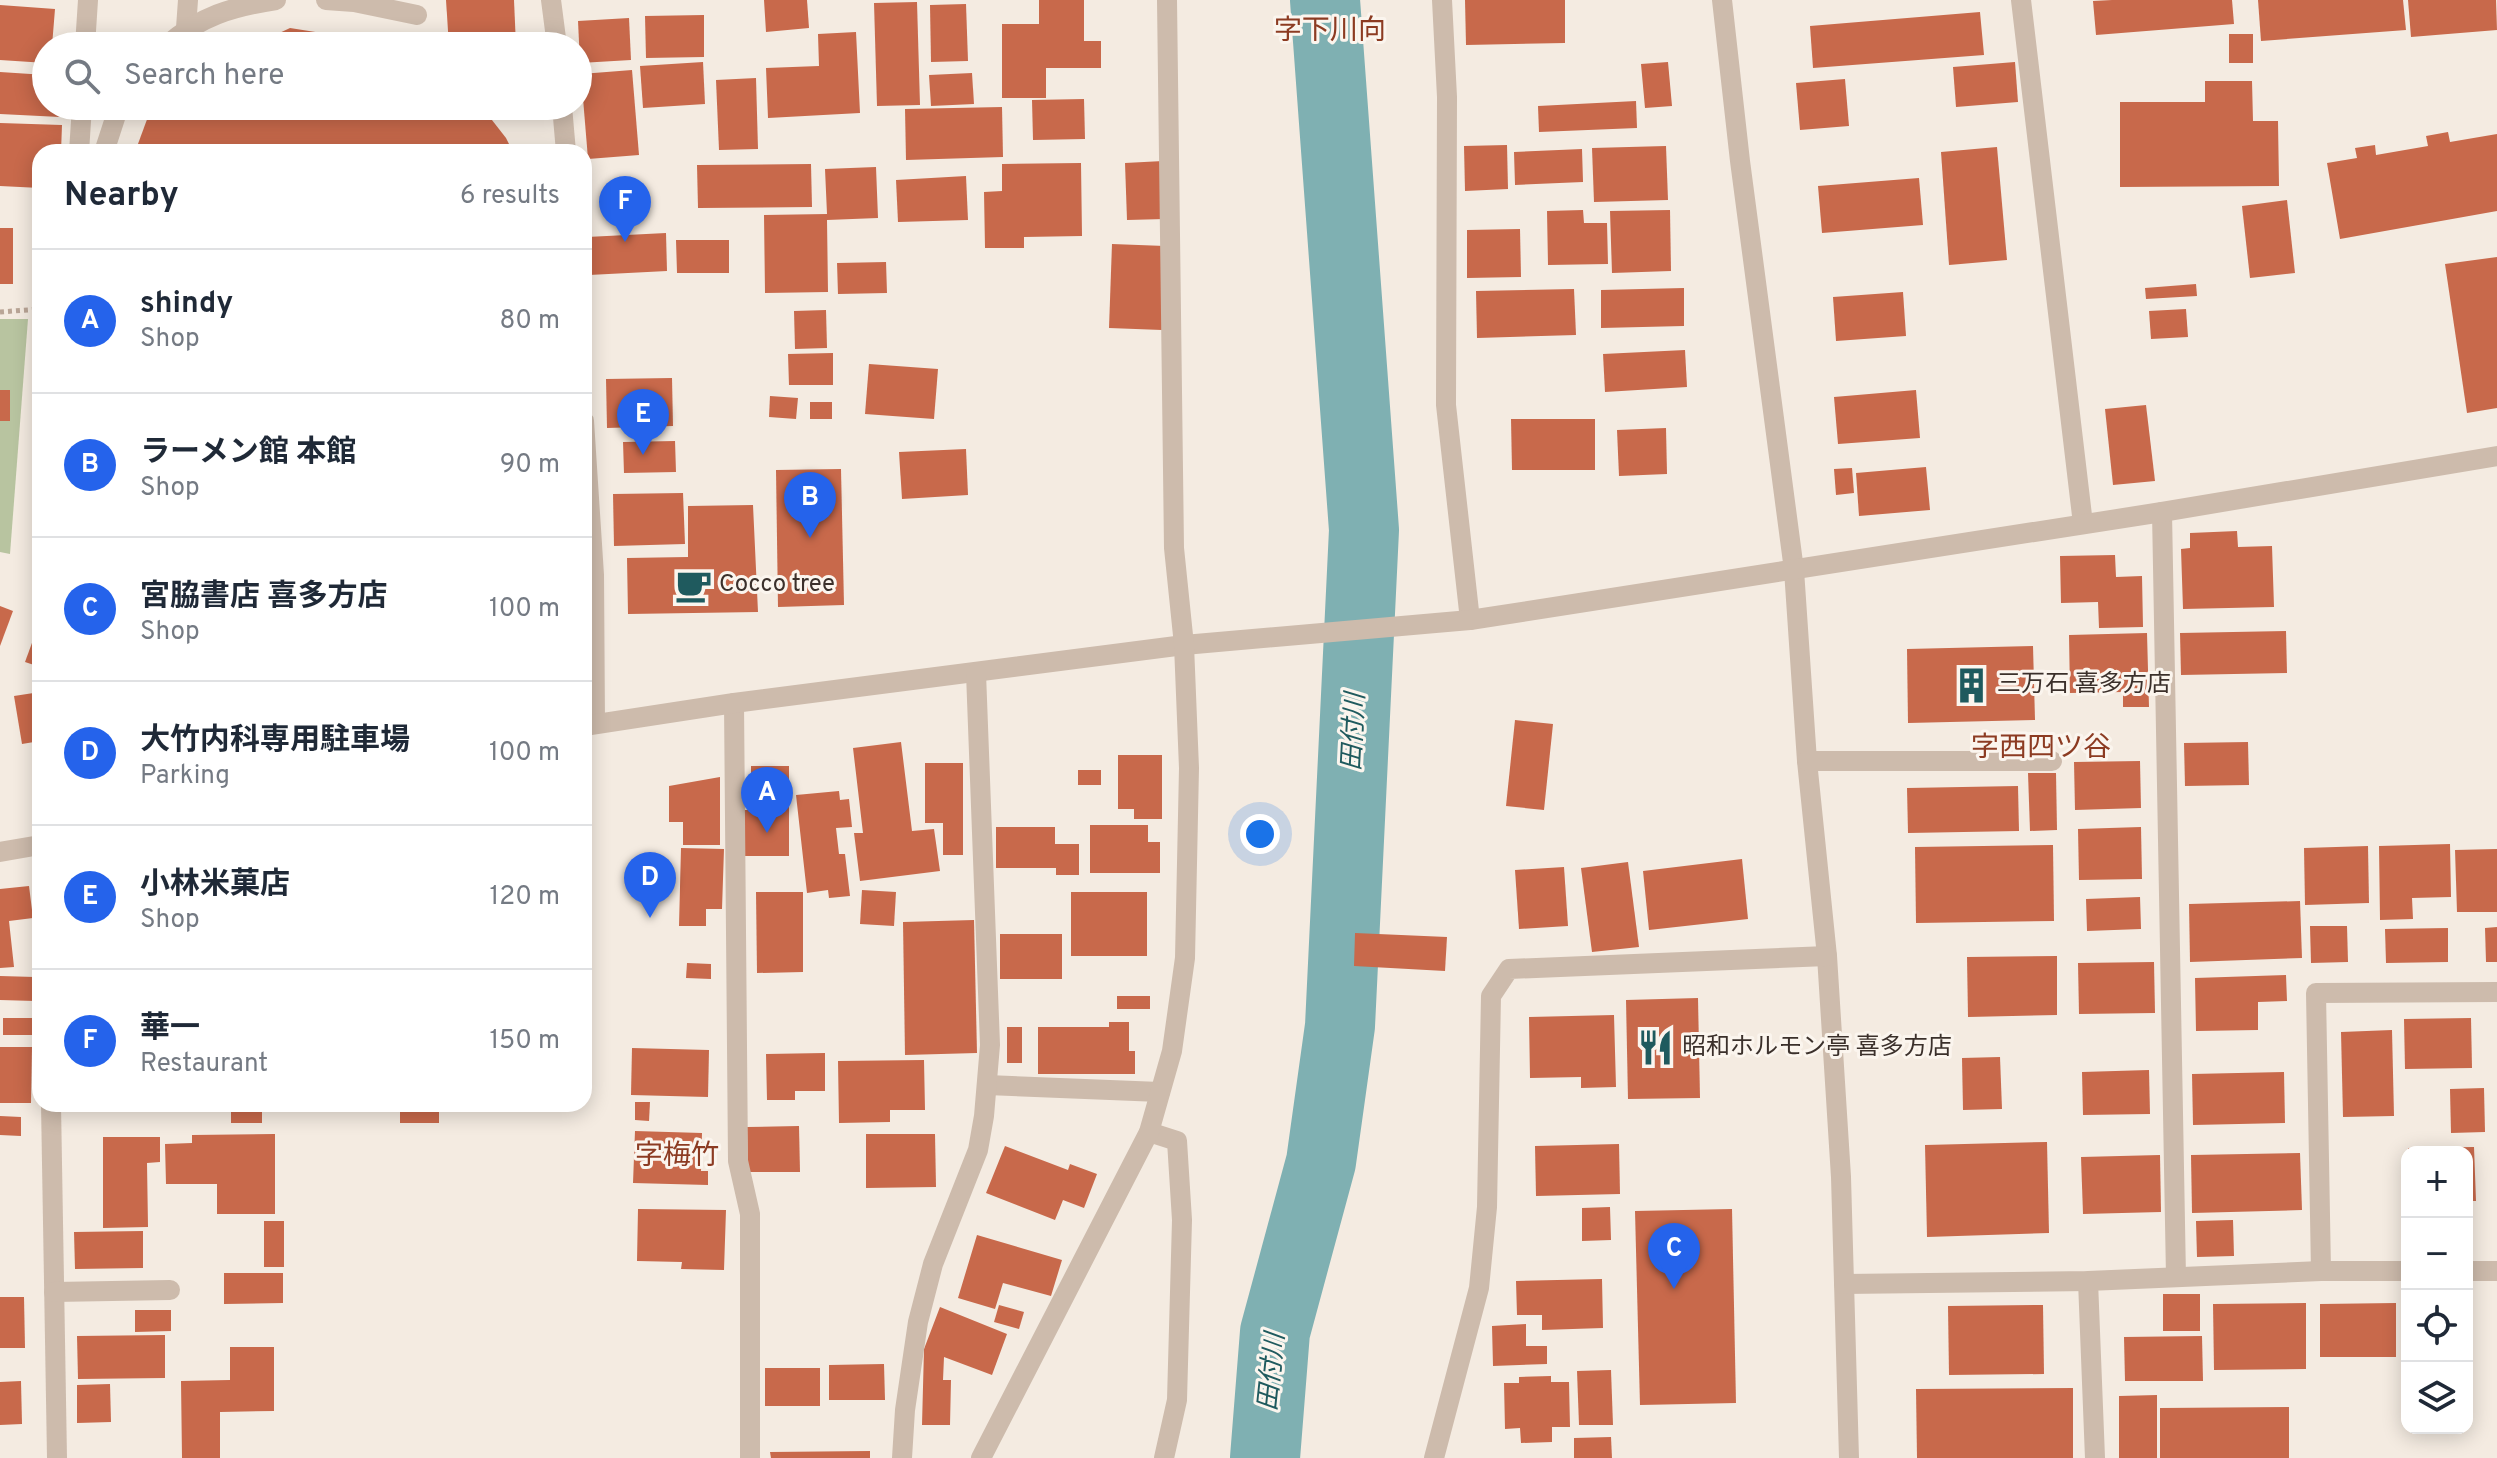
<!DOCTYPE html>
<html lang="en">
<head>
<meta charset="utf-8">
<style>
	body { margin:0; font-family:Overpass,"Noto Sans JP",sans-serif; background:#f2f2f3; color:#1f2937 }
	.controls { position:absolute; right:24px; bottom:24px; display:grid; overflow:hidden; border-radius:16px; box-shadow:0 4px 20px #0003 }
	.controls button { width:72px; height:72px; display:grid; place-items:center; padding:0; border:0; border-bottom:2px solid #e0e1e3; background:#fff; color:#1f2937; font:40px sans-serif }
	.you { position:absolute; left:1260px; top:834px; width:28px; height:28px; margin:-20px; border:6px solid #fff; border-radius:50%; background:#1a73e8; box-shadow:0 0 0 12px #1a73e833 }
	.badge { display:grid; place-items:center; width:52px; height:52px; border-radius:50%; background:#2563eb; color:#fff; font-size:26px; font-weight:700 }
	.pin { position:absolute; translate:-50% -66px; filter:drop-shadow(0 2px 4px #0008) }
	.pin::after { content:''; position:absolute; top:42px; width:28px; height:24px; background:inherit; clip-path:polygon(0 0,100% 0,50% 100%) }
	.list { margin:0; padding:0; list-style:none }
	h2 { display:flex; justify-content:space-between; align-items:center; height:104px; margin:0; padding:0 32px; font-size:34px }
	h2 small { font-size:26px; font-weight:400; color:#747a83 }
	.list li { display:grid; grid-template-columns:52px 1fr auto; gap:24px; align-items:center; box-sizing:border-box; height:144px; padding:0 32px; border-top:2px solid #e0e1e3 }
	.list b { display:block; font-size:30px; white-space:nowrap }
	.list p { margin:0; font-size:26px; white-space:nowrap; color:#747a83 }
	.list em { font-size:26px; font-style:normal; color:#747a83 }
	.icon { flex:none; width:44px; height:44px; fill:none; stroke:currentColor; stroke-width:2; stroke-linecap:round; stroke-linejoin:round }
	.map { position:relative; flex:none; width:2497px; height:1458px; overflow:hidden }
	.search { position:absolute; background:#fff; box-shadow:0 4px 20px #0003; left:32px; top:32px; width:560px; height:88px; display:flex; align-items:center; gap:20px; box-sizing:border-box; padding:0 28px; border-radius:44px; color:#747a83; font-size:30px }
	.panel { position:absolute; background:#fff; box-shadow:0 4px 20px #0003; left:32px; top:144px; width:560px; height:968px; border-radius:24px }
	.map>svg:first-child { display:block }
</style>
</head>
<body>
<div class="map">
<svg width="2497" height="1458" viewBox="0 0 2497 1458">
	<rect width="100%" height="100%" fill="#f4ebe1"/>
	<polygon fill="#b8c4a0" points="0,319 28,319 10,554 0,552"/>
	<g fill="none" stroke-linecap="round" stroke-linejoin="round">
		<polyline stroke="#7fb0b2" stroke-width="70" points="1265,1458 1275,1332 1321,1162 1340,1026 1364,530 1325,0"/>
	</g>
	<g fill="#c8694b">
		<polygon points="446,0 514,0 516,46 449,46"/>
		<polygon points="764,0 807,0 809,28 766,32"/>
		<polygon points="1039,0 1084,0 1084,41 1101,41 1101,68 1046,68 1046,98 1002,98 1002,24 1039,24"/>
		<polygon points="1465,0 1565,0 1565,43 1466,45"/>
		<polygon points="2112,0 2232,0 2234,24 2096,35 2093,1"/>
		<polygon points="2258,0 2403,0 2406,30 2261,41"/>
		<polygon points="2408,0 2496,0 2497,30 2411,37"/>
		<polygon points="917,2 920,105 877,106 874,3"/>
		<polygon points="966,4 968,61 931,62 930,5"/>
		<polygon points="0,5 55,9 52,46 46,46 46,63 0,60"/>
		<polygon points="1980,12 1984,55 1813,68 1810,26"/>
		<polygon points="704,15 704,57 646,58 645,16"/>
		<polygon points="629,18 631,60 580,63 578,21"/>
		<polygon points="290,28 379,42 388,46 252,46"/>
		<polygon points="856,32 860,113 768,118 766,68 819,66 818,34"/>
		<rect x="2229" y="34" width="24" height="29"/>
		<polygon points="703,62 705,104 643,108 640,66"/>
		<polygon points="1668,62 1672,106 1645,108 1641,64"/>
		<polygon points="2015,62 2018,102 1956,107 1953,67"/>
		<polygon points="632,70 639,155 588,159 581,74"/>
		<polygon points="0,72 46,75 46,106 61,106 60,117 0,114"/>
		<polygon points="972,73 974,104 931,106 929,75"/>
		<polygon points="756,78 758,149 719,150 716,80"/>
		<polygon points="1845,79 1849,126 1800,130 1796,83"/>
		<polygon points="2205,81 2252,81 2253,121 2278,121 2279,186 2120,187 2120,102 2205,102"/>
		<polygon points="1084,99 1085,139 1033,140 1032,100"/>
		<polygon points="1636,101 1637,128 1539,132 1538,106"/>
		<polygon points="159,106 481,106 506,138 513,152 135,152 149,114"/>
		<polygon points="1002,107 1003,157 906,160 905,109"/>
		<polygon points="0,123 62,125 61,152 40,152 40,188 0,186"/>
		<polygon points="2448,132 2450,142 2497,134 2497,211 2340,239 2327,163 2357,158 2355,148 2375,145 2376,155 2428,146 2426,136"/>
		<polygon points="1507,145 1508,189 1465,191 1464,146"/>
		<polygon points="1666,146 1668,200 1594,202 1592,148"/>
		<polygon points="1997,147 2007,260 1949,265 1941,152"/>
		<polygon points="1582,149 1583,182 1515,185 1514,152"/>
		<polygon points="1163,161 1165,219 1127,220 1125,163"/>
		<polygon points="1081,163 1082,236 1024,237 1024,248 985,248 984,192 1002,191 1002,164"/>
		<polygon points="811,164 812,207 698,208 697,165"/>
		<polygon points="876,167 878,218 827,220 828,292 765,293 764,215 827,214 825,169"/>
		<polygon points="966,176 968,220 898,222 896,180"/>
		<polygon points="1919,178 1923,225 1822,233 1818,186"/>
		<polygon points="2287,200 2295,273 2250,278 2242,206"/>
		<polygon points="1583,210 1584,223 1607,223 1608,264 1548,265 1547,211"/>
		<polygon points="1670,210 1671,271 1612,273 1610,211"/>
		<rect x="0" y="228" width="13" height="56"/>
		<polygon points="1520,229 1521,277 1467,278 1467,230"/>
		<polygon points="666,233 667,271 589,275 587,237"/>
		<polygon points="676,240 729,240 729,273 677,273"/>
		<polygon points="1112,244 1165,246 1162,330 1109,328"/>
		<polygon points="2497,257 2497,408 2467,413 2445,264"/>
		<polygon points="886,262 887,293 838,294 837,263"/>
		<polygon points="2196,284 2197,296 2146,299 2145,288"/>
		<polygon points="1684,288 1684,326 1601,328 1601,290"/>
		<polygon points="1574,289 1576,335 1477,338 1476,291"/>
		<polygon points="1903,292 1906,336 1836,341 1833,297"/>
		<polygon points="2186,309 2188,337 2151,339 2149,311"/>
		<polygon points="826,310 827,348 795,349 794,311"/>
		<polygon points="1685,350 1687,387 1605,392 1603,354"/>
		<polygon points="833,353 833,385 789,385 788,354"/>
		<polygon points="869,364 938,369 934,419 865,414"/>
		<polygon points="672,378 673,426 607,428 606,379"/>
		<rect x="0" y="390" width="10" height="31"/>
		<polygon points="1916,390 1920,438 1838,444 1834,397"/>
		<polygon points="770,396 798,398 796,419 769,417"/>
		<rect x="810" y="402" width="22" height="17"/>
		<polygon points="2146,405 2155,481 2113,485 2105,409"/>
		<polygon points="1511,419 1595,419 1595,470 1512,470"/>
		<polygon points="1666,428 1667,474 1619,476 1617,430"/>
		<polygon points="675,441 676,472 624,473 623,442"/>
		<polygon points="966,449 968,495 902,499 899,452"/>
		<polygon points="1926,467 1930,510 1859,516 1856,473"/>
		<polygon points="1852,468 1854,493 1836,495 1834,469"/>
		<polygon points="841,469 844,605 778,607 776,470"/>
		<polygon points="683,493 685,544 614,546 613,494"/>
		<polygon points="753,505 758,612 628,614 627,558 688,557 688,506"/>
		<polygon points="2237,531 2238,547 2272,546 2274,607 2183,609 2181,549 2190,548 2190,533"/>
		<polygon points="2115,555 2116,577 2142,576 2143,627 2099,628 2098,602 2061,603 2060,556"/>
		<polygon points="0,606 13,611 0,646"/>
		<polygon points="40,621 40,667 25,662"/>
		<polygon points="2286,631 2287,673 2181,675 2180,633"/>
		<polygon points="2147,633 2149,707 2123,707 2123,692 2070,693 2069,635"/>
		<polygon points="2033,646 2035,720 1908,723 1907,649"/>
		<polygon points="40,692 40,741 22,744 14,696"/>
		<polygon points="1515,720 1553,724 1544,810 1506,806"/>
		<polygon points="901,742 912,831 934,829 940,871 860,881 854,833 863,833 853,748"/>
		<polygon points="2248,742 2249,785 2185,786 2184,743"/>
		<polygon points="1118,755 1162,755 1162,819 1134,819 1134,809 1118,809"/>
		<polygon points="2140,761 2141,808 2075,810 2074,762"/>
		<polygon points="925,763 963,763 963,855 943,855 943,823 925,823"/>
		<polygon points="751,766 789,766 789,856 745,856 744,810 751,810"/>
		<rect x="1078" y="770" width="23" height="15"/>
		<polygon points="2028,773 2056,773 2057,830 2030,831"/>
		<polygon points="720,777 720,845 683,845 683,822 669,822 669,786"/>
		<polygon points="2018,786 2019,831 1908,833 1907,788"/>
		<polygon points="839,791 840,800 849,799 852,827 836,828 839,854 845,854 850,896 829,898 828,890 807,893 796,795"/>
		<polygon points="1090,825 1148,825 1148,842 1160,842 1160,873 1090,873"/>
		<polygon points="996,827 1055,827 1055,844 1079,844 1079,875 1056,875 1056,868 996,868"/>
		<polygon points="2141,827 2142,879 2079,880 2078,829"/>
		<polygon points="2450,844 2451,897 2412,898 2413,919 2380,920 2379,846"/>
		<polygon points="2053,845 2054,921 1916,923 1915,847"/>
		<polygon points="2368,846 2369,903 2305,905 2304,848"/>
		<polygon points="681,848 724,849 722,909 706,909 706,926 679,926"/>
		<polygon points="2497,849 2497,912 2457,912 2455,850"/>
		<polygon points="1742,859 1748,919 1649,930 1643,871"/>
		<polygon points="1628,862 1639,947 1592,952 1581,868"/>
		<polygon points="1564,867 1568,926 1519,929 1515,870"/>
		<polygon points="29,886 33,918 9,921 14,967 0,968 0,889"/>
		<polygon points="862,890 896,892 894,926 860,924"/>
		<polygon points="756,892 803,892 803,972 757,973"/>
		<rect x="1071" y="892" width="76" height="64"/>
		<polygon points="2140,897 2141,929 2087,931 2086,899"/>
		<polygon points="2300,901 2302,958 2190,962 2189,904"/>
		<polygon points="974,920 977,1053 905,1055 903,922"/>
		<polygon points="2310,926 2347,926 2348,962 2311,963"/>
		<polygon points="2497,927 2497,962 2486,962 2485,928"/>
		<polygon points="2448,928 2448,962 2386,963 2385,929"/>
		<polygon points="1355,933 1447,937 1445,971 1354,966"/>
		<rect x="1000" y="934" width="62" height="45"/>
		<polygon points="2057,956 2057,1015 1968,1017 1967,957"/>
		<polygon points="2154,962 2155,1013 2079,1014 2078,963"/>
		<polygon points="687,963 711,964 711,979 686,978"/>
		<polygon points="2286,975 2287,1001 2258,1002 2258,1030 2196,1031 2195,978"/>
		<polygon points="0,976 35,977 35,1001 0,1000"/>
		<rect x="1117" y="996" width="33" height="13"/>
		<polygon points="1698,998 1700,1098 1628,1099 1626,1000"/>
		<polygon points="1614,1015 1616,1087 1581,1088 1581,1077 1530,1078 1529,1017"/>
		<rect x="3" y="1018" width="33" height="17"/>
		<polygon points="2471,1018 2472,1068 2405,1069 2404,1019"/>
		<polygon points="1109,1022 1129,1022 1129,1051 1135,1051 1135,1074 1038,1074 1038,1027 1109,1027"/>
		<rect x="1007" y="1027" width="15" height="36"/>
		<polygon points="2392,1030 2394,1116 2343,1117 2341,1032"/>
		<polygon points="0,1047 32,1047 31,1103 0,1103"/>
		<polygon points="632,1048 709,1050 708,1097 631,1095"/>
		<polygon points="825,1053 825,1091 795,1091 795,1100 767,1100 766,1054"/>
		<polygon points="2000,1057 2002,1109 1963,1110 1962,1058"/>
		<polygon points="924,1060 925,1110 890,1110 890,1122 839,1123 838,1061"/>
		<polygon points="2149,1070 2150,1114 2083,1115 2082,1072"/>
		<polygon points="2284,1072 2285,1123 2193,1125 2192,1074"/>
		<polygon points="2484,1088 2485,1132 2451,1133 2450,1089"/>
		<polygon points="635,1102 650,1102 649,1121 635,1120"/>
		<rect x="231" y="1104" width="31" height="19"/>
		<polygon points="400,1111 439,1112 439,1123 400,1123"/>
		<polygon points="0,1116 21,1117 21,1136 0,1135"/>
		<polygon points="799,1126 800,1172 748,1172 747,1127"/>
		<polygon points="635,1131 702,1133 701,1171 708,1171 708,1185 633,1183"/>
		<polygon points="275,1134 275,1214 217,1214 217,1184 166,1184 165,1144 192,1143 192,1135"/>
		<polygon points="866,1134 935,1134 936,1187 866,1188"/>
		<polygon points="103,1137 160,1137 160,1162 147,1163 148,1227 103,1228"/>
		<polygon points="2047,1142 2049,1233 1927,1237 1925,1145"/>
		<polygon points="1619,1144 1620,1194 1536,1196 1535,1146"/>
		<polygon points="1005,1146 1068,1170 1070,1164 1097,1174 1084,1208 1063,1200 1055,1220 986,1193"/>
		<polygon points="2474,1147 2476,1201 2467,1201 2467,1152 2408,1152 2408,1148"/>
		<polygon points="2300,1153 2302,1210 2192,1213 2191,1155"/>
		<polygon points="2160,1155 2161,1212 2083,1214 2081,1157"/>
		<polygon points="1610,1207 1611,1240 1582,1241 1582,1208"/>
		<polygon points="638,1209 726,1210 724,1270 681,1269 682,1262 637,1261"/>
		<polygon points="1732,1209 1736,1403 1640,1405 1635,1211"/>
		<polygon points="2233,1220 2234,1256 2197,1257 2196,1221"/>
		<rect x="264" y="1221" width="20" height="46"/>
		<polygon points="143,1231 143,1268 75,1269 74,1232"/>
		<polygon points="977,1235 1062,1260 1051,1296 1003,1283 995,1309 958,1298"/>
		<polygon points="224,1273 283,1273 283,1303 224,1304"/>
		<polygon points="1602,1279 1603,1328 1542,1330 1542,1315 1517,1315 1516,1281"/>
		<rect x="2163" y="1294" width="37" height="37"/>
		<polygon points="0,1297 24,1297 25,1348 0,1348"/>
		<polygon points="2306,1303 2306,1369 2214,1370 2213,1304"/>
		<polygon points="2396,1303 2396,1357 2320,1357 2320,1304"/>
		<polygon points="999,1305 1024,1312 1019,1329 994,1322"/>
		<polygon points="2043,1305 2044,1374 1949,1375 1948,1306"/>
		<polygon points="940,1307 1007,1334 992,1375 944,1357 943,1380 951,1380 950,1425 922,1425 924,1349"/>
		<polygon points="135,1310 171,1310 171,1331 135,1332"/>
		<polygon points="1526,1324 1526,1346 1547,1346 1547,1364 1493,1366 1492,1326"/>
		<polygon points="165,1335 165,1378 78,1379 77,1336"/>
		<polygon points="2202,1336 2203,1381 2125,1381 2124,1337"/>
		<polygon points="230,1347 274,1347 274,1411 220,1412 220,1458 182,1458 181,1381 230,1380"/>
		<polygon points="884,1364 885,1400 829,1400 829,1365"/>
		<rect x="765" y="1368" width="55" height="38"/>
		<polygon points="1611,1370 1613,1425 1579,1425 1577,1371"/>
		<polygon points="1551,1376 1551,1382 1569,1382 1570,1427 1552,1427 1552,1442 1521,1443 1520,1428 1505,1429 1504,1383 1519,1383 1519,1377"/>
		<polygon points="21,1381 22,1424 0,1425 0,1382"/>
		<polygon points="110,1384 111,1422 77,1423 77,1385"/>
		<polygon points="2073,1388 2073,1458 1917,1458 1916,1389"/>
		<polygon points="2157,1395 2157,1458 2119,1458 2119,1396"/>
		<polygon points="2289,1407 2289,1458 2160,1458 2160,1408"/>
		<polygon points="1611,1437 1612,1458 1574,1458 1574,1438"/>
		<polygon points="870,1451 870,1458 771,1458 770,1452"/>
	</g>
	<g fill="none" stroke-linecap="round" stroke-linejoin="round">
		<polyline stroke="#b9a596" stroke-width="5" stroke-dasharray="4 4" stroke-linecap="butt" points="0,312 40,309"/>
		<g stroke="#cdbbac" stroke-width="20">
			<polyline points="326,0 354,2 417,15"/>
			<polyline points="551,0 557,46"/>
			<polyline points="1442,0 1447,97 1446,405 1470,620"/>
			<polyline points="1722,0 1740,161 1794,570 1807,761 1827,956 1841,1177 1849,1458"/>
			<polyline points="2021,0 2083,524"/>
			<polyline points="186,28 188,0"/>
			<polyline points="85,46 88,0"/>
			<path d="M166,46c34,-30 66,-39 110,-46"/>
			<polyline points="562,106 566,152"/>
			<polyline points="79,152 82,106"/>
			<polyline points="104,152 119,106"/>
			<polyline points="584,421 594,575 595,724"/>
			<polyline points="2162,512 2176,1277"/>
			<polyline points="734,703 738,1161 750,1214 750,1458"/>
			<polyline points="584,726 734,703 1184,645 1470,620 2162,512 2497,456"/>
			<polyline points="1807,761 2052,761"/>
			<polyline points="0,852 40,845"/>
			<polyline points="987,1085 1160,1092"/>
			<polyline points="51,1104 57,1458"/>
			<polyline points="1149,1132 1177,1141 1182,1220 1177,1400 1164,1458"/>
			<polyline points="2321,1271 2316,993 2497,992"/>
			<polyline points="2467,1271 2497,1271"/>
			<polyline points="2088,1281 2095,1458"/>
			<polyline points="1844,1284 2088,1281 2321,1271 2407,1271"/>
			<polyline points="54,1292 170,1290"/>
			<polyline points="902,1458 905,1410 918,1322 933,1264 978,1150 984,1116 990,1045 976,673"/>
			<polyline points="981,1458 1149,1132 1172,1051 1185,958 1189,768 1184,645 1174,548 1167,0"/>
			<polyline points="1434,1458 1479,1288 1487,1207 1491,996 1509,969 1827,956"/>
		</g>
	</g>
	<defs>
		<symbol id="cafe-bare" viewBox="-9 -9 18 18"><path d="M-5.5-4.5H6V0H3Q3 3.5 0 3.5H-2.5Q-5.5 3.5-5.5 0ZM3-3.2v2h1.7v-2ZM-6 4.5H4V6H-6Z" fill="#1f5a5e" stroke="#fbf5ee" stroke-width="2.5" paint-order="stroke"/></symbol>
		<symbol id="building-bare" viewBox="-9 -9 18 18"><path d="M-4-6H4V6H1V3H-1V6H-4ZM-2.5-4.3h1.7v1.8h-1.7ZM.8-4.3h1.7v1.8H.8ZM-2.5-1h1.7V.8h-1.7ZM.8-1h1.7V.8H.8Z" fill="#1f5a5e" stroke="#fbf5ee" stroke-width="2.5" paint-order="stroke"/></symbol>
		<symbol id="restaurant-bare" viewBox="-9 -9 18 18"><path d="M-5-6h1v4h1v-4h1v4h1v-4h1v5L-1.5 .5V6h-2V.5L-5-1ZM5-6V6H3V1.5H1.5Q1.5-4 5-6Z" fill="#1f5a5e" stroke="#fbf5ee" stroke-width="2.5" paint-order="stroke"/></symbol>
	</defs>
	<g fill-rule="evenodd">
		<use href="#cafe-bare" x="668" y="560" width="51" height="51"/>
		<use href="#building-bare" x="1946" y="660" width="51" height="51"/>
		<use href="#restaurant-bare" x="1630" y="1022" width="51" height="51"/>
	</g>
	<g text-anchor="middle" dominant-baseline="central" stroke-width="6" stroke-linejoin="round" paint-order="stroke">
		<g font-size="24" fill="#3b302b" stroke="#fbf5ee" text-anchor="start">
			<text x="719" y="585">Cocco tree</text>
			<text x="1997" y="685">三万石 喜多方店</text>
			<text x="1682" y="1048">昭和ホルモン亭 喜多方店</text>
		</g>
		<g font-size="26" font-style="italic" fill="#1f5a5e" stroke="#fbf5ee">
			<text transform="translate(1355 732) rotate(-87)">田付川</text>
			<text transform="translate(1273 1372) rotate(-84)">田付川</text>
		</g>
		<g font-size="28" fill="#8c3b22" stroke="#fbf5ee">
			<text x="1330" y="32">字下川向</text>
			<text x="2041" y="749">字西四ツ谷</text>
			<text x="677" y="1157">字梅竹</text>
		</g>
	</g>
</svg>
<div class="controls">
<button>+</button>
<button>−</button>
<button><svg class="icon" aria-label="locate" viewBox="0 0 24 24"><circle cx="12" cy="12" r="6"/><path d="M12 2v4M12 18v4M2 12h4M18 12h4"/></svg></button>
<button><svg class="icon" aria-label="layers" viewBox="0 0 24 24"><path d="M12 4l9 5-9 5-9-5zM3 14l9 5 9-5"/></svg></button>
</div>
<div class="you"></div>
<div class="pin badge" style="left:767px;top:833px">A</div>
<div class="pin badge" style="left:810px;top:538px">B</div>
<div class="pin badge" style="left:1674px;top:1289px">C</div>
<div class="pin badge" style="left:650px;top:918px">D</div>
<div class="pin badge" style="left:643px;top:455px">E</div>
<div class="pin badge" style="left:625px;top:242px">F</div>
<div class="search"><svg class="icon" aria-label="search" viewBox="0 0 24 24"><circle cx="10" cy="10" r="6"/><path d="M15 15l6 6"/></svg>Search here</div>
<section class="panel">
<h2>Nearby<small>6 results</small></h2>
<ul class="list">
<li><span class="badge">A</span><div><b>shindy</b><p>Shop</p></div><em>80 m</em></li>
<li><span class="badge">B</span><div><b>ラーメン館 本館</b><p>Shop</p></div><em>90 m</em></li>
<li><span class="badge">C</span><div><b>宮脇書店 喜多方店</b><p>Shop</p></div><em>100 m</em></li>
<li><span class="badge">D</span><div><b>大竹内科専用駐車場</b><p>Parking</p></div><em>100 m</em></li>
<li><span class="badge">E</span><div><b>小林米菓店</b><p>Shop</p></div><em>120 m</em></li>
<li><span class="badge">F</span><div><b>華一</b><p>Restaurant</p></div><em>150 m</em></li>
</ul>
</section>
</div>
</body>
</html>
